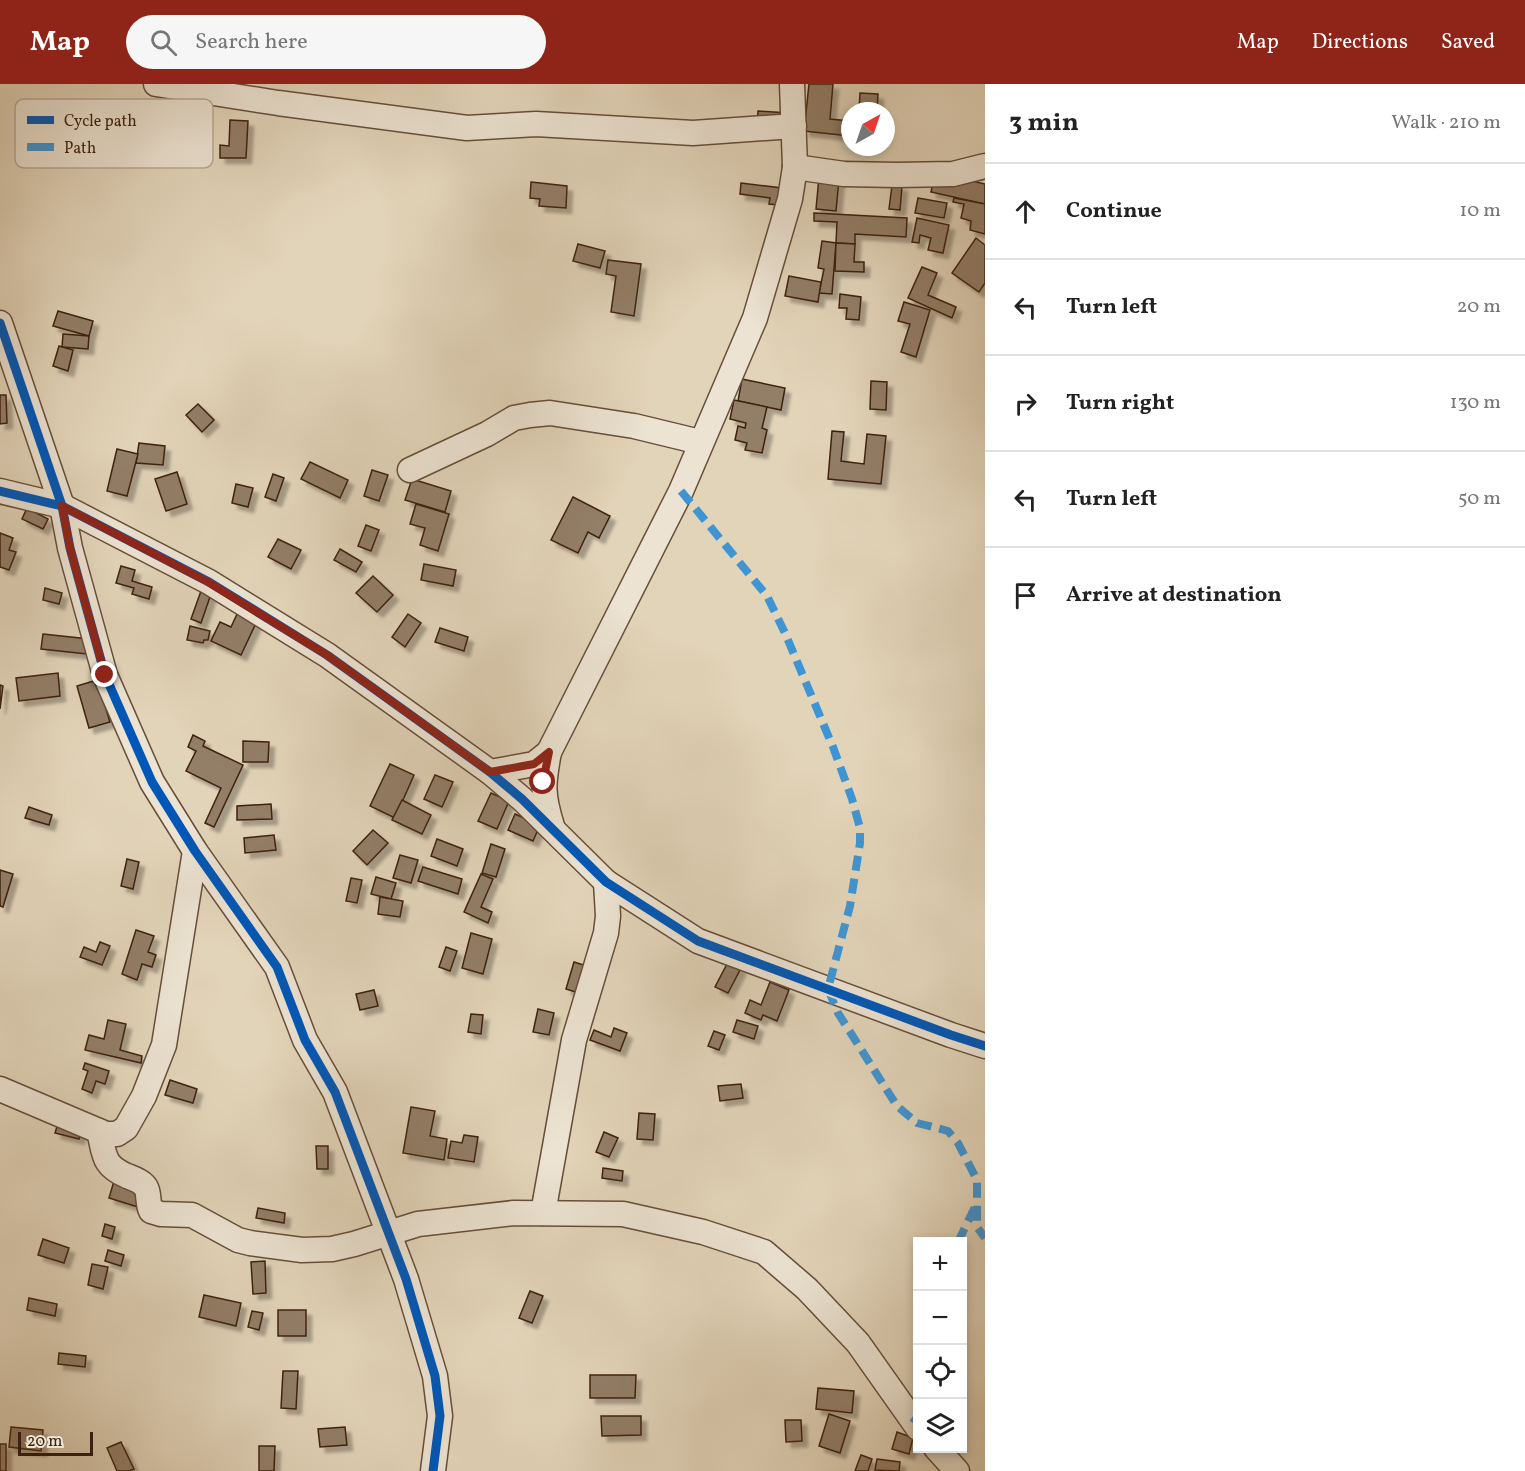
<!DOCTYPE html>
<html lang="en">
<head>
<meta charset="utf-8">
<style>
	body { margin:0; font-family:Vollkorn,serif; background:#f6f6f6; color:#222 }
	.controls { position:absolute; right:18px; bottom:18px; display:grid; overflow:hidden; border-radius:0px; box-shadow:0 3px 9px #0003 }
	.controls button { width:54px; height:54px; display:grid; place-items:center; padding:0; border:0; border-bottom:2px solid #e0e0e0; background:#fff; color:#222; font:30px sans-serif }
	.compass { position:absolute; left:841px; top:18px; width:54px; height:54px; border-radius:50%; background:#fff; box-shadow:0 3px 9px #0003; rotate:40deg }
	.scale { position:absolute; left:18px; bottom:15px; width:75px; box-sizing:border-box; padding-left:6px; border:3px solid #3d2110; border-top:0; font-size:16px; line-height:21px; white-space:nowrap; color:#3d2110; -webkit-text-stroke:4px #ece3d2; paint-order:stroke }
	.stop { position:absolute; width:18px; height:18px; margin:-14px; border:4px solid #8f2418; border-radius:50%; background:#fff }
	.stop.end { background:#8f2418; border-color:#fff; box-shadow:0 2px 6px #0008 }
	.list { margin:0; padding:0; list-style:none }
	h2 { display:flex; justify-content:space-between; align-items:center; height:78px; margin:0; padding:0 24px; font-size:26px }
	h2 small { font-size:20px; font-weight:400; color:#767676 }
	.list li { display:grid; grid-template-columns:39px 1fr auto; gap:18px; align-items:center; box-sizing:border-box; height:96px; padding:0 24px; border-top:2px solid #e0e0e0 }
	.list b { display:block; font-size:22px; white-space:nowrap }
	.list em { font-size:20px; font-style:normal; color:#767676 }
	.icon { flex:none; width:33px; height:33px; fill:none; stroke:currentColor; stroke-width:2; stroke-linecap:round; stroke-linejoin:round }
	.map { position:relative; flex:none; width:985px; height:1387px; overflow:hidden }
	header { display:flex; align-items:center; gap:36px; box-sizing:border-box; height:84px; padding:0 30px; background:#8f2418; color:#fff }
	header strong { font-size:28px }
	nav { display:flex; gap:33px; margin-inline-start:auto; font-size:21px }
	.search { width:420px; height:54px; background:#f6f6f6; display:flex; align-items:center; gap:15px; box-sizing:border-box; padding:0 21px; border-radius:33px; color:#767676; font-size:22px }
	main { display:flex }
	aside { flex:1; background:#fff }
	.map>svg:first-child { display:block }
</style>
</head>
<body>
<header>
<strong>Map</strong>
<div class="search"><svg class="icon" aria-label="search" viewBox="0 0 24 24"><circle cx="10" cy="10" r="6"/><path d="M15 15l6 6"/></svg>Search here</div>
<nav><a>Map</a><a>Directions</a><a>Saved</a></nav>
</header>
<main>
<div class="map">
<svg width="985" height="1387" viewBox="0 0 985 1387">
	<defs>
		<filter id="shadow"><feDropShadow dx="5.5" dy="5.5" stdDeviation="1.5" flood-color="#0004"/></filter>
	</defs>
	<rect width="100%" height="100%" fill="#e2d4b9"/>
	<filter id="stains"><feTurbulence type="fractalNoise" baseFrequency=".00333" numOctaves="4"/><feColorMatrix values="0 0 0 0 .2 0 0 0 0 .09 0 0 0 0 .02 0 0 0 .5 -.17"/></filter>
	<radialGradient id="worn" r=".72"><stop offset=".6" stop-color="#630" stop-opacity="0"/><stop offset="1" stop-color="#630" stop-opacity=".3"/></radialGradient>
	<g fill="#937e68" stroke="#3d2110" stroke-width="1.5" filter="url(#shadow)">
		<polygon points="809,0 833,0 830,35 850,37 850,52 804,47"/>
		<polygon points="860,9 878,10 877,27 859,27"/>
		<polygon points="758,27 790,29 757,43"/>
		<polygon points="230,36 248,37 246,74 220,74 220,61 229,62"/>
		<polygon points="935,88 985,100 985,120 931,108"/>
		<polygon points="819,93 839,95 836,127 816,125"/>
		<polygon points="531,98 567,102 566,124 539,122 540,115 530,114"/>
		<polygon points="741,99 782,104 779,121 769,120 770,114 740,110"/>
		<polygon points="892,101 902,102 900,126 889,125"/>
		<polygon points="918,114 947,119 944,134 915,129"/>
		<polygon points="954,114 985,120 985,150 970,146 971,137 961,134 964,120 953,118"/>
		<polygon points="814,129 907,134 906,153 855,150 855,160 836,159 837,138 814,137"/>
		<polygon points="917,134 949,141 943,169 928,166 931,154 920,151 919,159 912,158"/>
		<polygon points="976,154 985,161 985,199 979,208 952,189"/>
		<polygon points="822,157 836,159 832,210 819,209 824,185 818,184"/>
		<polygon points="836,159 855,160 854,178 864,178 864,188 835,187"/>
		<polygon points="578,160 605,167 600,184 573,177"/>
		<polygon points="608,176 641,180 634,232 611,228 616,192 606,190"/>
		<polygon points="922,183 937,189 928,211 956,223 952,234 908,214"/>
		<polygon points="789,192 821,198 818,218 785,212"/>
		<polygon points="840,210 861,213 859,236 846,235 847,224 839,224"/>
		<polygon points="904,218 930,226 916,273 901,268 910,240 898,237"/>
		<polygon points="58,227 93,237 89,252 53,242"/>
		<polygon points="63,250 89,252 88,265 62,263"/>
		<polygon points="59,262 73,266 68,287 53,282"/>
		<polygon points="742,295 785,304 781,326 738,317"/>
		<polygon points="871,297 887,298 886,326 870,325"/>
		<polygon points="0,311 6,311 7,339 0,340"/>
		<polygon points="734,316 767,323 762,344 767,346 762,369 745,366 747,359 735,356 738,342 745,344 746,339 730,335"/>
		<polygon points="198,320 214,336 202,348 186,331"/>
		<polygon points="832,347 844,348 841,377 864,380 867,350 886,352 881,400 828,395"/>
		<polygon points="139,359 165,362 163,381 136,379"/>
		<polygon points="117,365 138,370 127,412 107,407"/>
		<polygon points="310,378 348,396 340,414 301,395"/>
		<polygon points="372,386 388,391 379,417 364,412"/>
		<polygon points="177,388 187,420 166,427 155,395"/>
		<polygon points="273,390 284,394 276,417 265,413"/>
		<polygon points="412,395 451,407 445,428 405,416"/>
		<polygon points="236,400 253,404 248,423 232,419"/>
		<polygon points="573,413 610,432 599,454 588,448 578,469 551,456"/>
		<polygon points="416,420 449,430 438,467 420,461 425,444 410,440"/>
		<polygon points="27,424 48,435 43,445 22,435"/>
		<polygon points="366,441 379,446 371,467 358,462"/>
		<polygon points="0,449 13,454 9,466 16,468 9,486 0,483"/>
		<polygon points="278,455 301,466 291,485 268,473"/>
		<polygon points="340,465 362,478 356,488 334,476"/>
		<polygon points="424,480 456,486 453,502 421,496"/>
		<polygon points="121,482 135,486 132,497 152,503 149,515 132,510 134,504 116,499"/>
		<polygon points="373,492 393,511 377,528 356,509"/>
		<polygon points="45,504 62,509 59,520 43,516"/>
		<polygon points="201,507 211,510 201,539 191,535"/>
		<polygon points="238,528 257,537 241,571 211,557 220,538 231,543"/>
		<polygon points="408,530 421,539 405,563 392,553"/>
		<polygon points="190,542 210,547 208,556 204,556 203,559 187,556"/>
		<polygon points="440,544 468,553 464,567 435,558"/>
		<polygon points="43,550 89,555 87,570 41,565"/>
		<polygon points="58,589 60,612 19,617 16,594"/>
		<polygon points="97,596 110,638 89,644 77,602"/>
		<polygon points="0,601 3,602 0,625"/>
		<polygon points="193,651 205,657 203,662 243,681 214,743 205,739 221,704 186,687 196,667 188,663"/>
		<polygon points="243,657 269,658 268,678 243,678"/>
		<polygon points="390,680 414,691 395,734 370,722"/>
		<polygon points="435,691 453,698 442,723 424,715"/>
		<polygon points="491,709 509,717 497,745 478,737"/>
		<polygon points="402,716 431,731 422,750 392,736"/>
		<polygon points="271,720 272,735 237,736 237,722"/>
		<polygon points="29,723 52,731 49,741 25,734"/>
		<polygon points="515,730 540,741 533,757 508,746"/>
		<polygon points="373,746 388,759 367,781 353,767"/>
		<polygon points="274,751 276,766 245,769 244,754"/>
		<polygon points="437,755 463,765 457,782 431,772"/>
		<polygon points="491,760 505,765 496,793 482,789"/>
		<polygon points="400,771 418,776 411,799 393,794"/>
		<polygon points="127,775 139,778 133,805 121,802"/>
		<polygon points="423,783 462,795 458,810 418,797"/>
		<polygon points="0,786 13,790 3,823 0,822"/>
		<polygon points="481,790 493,795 481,823 492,828 488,839 464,828"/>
		<polygon points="376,793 396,799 391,815 371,810"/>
		<polygon points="351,794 362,796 357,819 346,817"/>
		<polygon points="380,813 403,817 400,833 378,830"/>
		<polygon points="136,846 154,852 148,868 156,871 152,883 142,880 137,896 122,890"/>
		<polygon points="471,849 492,855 483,890 462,884"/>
		<polygon points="100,858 110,862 102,881 80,873 84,863 96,868"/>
		<polygon points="446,863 457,867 450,887 439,883"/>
		<polygon points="574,878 590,883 582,910 566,905"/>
		<polygon points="728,878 741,884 728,909 715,903"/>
		<polygon points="770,898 789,906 777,937 763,931 761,936 745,929 750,916 761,921"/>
		<polygon points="374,906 378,922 360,926 356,910"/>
		<polygon points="538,925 554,929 549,951 533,948"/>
		<polygon points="471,930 483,931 481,950 468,948"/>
		<polygon points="108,936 126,940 120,966 142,972 141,979 85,966 89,951 104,955"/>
		<polygon points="737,936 758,942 754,955 733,948"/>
		<polygon points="614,944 627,949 620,967 590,956 594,946 611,953"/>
		<polygon points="714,947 725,951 719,966 708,962"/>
		<polygon points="85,979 109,987 105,1000 96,997 92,1009 82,1005 88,987 83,985"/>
		<polygon points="170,996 197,1005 193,1019 165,1011"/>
		<polygon points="741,1000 743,1014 720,1017 718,1002"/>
		<polygon points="411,1023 435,1027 430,1052 447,1055 444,1076 403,1069"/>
		<polygon points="639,1029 655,1030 653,1056 637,1055"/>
		<polygon points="59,1036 82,1042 79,1055 55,1049"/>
		<polygon points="604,1048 618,1054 609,1073 596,1068"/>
		<polygon points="464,1051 478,1053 474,1078 448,1074 451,1057 462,1059"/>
		<polygon points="316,1062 328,1062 328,1085 317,1085"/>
		<polygon points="603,1084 623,1087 622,1097 602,1094"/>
		<polygon points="114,1097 143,1106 138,1123 109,1114"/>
		<polygon points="258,1124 285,1129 284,1139 256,1134"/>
		<polygon points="105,1140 115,1143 112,1155 102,1152"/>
		<polygon points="43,1155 69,1164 64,1179 38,1171"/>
		<polygon points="108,1166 124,1171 121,1182 105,1177"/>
		<polygon points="265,1177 266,1209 253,1210 251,1178"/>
		<polygon points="92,1180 108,1183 103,1205 88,1201"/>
		<polygon points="530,1207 543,1212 532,1239 519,1234"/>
		<polygon points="204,1211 241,1219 236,1242 199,1233"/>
		<polygon points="29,1214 57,1220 55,1232 27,1226"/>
		<rect x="278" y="1226" width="28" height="26"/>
		<polygon points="252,1227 263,1229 259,1246 248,1243"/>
		<polygon points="59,1269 86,1272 85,1283 58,1280"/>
		<polygon points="283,1287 298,1287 296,1325 281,1324"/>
		<polygon points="590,1291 636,1291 635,1314 590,1314"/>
		<polygon points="818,1304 854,1307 852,1329 816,1325"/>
		<polygon points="829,1330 850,1337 840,1369 819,1362"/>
		<polygon points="601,1332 641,1332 641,1351 602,1352"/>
		<polygon points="785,1336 801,1336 802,1357 786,1358"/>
		<polygon points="11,1343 43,1346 41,1367 9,1363"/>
		<polygon points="345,1343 347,1361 320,1363 318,1345"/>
		<polygon points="897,1348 913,1354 909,1370 892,1365"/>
		<polygon points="121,1358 134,1385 129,1387 117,1387 107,1364"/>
		<rect x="0" y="1360" width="6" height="27"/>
		<polygon points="259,1362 275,1362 274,1387 259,1387"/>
		<polygon points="861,1371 872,1375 868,1387 855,1387"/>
		<polygon points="877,1375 900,1378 899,1387 875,1386"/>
	</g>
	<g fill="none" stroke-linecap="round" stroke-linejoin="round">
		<defs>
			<g id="minor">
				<polyline points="156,0 278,19 467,44 536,40 693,49 794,42"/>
				<polyline points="795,83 844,90 897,91 953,90 985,82"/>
				<polyline points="0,239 62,422 70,464 105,591 152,698 195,767 277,883 305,956 335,1008 406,1195 435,1292 440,1332 433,1387"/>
				<polyline points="410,386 487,350 514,334 530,331 550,329 634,342 700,358"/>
				<polyline points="0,407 62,422 209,498 327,571 490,688 522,715 606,798 698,857 951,951 985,962"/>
				<path d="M549,668c-6,32 -7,42 3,74"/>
				<polyline points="490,688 534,680 549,668 681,407 755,234 790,115 795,83 792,0"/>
				<polyline points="0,1005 106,1050 117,1050 126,1044 144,1012 164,961 195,767"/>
				<path d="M99,1047c6,24 3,34 28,45 5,2 12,4 17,9 6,6 3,18 7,26l10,3 31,1 46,25 12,3 52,7 30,-1 22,-5 64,-20 96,-11 109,1 80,18 61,20 43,37 51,54 60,85"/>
				<polyline points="543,1129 574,956 606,849 608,832 606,798"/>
				<polyline points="936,1364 957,1387"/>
			</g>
		</defs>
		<use href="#minor" stroke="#664e3a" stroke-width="27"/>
		<use href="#minor" stroke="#ece3d2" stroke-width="24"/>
		<g stroke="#3f95d3" stroke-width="8" stroke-dasharray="15 8" stroke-linecap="butt">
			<polyline points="681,407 767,512 785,549 833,663 852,715 860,744 860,759 850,822 828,905 838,929 897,1022 917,1039 948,1047 958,1059 977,1096 977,1143 985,1154"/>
			<polyline points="958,1158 976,1121"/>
			<polyline points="913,1339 918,1332"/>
		</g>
		<defs>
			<g id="cycleway">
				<polyline points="0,239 62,422 70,464 105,591 152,698 195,767 277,883 305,956 335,1008 406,1195 435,1292 440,1332 433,1387"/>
				<polyline points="0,407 62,422 209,498 327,571 490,688 522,715 606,798 698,857 951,951 985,962"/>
			</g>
		</defs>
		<use href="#cycleway" stroke="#ece3d2" stroke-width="13"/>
		<use href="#cycleway" stroke="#0057b8" stroke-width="9"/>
	</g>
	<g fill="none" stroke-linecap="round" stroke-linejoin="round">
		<polyline stroke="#8f2418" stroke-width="8" points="105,591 70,464 62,422 208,498 327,571 490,688 534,680 549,668 543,698"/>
	</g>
	<rect x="15" y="15" width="198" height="69" rx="9" fill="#ece3d2" stroke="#b8a998" stroke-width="1.5"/>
	<rect x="27" y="32" width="27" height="8" fill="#0057b8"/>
	<rect x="27" y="59" width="27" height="8" fill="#3f95d3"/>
	<g font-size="16" fill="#3d2110">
		<text x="64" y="42">Cycle path</text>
		<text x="64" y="69">Path</text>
	</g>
	<rect width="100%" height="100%" filter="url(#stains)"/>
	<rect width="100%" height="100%" fill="url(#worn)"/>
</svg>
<div class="controls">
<button>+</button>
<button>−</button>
<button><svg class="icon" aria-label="locate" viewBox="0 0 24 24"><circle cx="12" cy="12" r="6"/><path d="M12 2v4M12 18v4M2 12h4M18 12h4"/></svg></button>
<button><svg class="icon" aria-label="layers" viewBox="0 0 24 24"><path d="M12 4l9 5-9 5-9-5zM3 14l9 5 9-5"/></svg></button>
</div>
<svg class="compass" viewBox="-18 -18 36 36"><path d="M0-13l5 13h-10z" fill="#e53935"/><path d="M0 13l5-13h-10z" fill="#767676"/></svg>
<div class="scale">20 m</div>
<div class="stop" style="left:543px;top:698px"></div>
<div class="stop end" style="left:105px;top:591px"></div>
</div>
<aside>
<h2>3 min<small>Walk · 210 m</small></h2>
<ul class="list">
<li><svg class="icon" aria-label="ahead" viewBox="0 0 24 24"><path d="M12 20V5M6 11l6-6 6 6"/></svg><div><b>Continue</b></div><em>10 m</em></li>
<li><svg class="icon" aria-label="left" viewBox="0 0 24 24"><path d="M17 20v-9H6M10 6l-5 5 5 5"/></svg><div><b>Turn left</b></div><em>20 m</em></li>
<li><svg class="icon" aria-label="right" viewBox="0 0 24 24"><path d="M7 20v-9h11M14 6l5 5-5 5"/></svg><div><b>Turn right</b></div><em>130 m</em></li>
<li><svg class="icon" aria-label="left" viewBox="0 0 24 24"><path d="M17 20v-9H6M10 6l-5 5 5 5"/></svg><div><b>Turn left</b></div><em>50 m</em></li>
<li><svg class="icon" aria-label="arrive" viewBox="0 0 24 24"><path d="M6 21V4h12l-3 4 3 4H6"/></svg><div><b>Arrive at destination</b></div></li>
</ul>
</aside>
</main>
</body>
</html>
